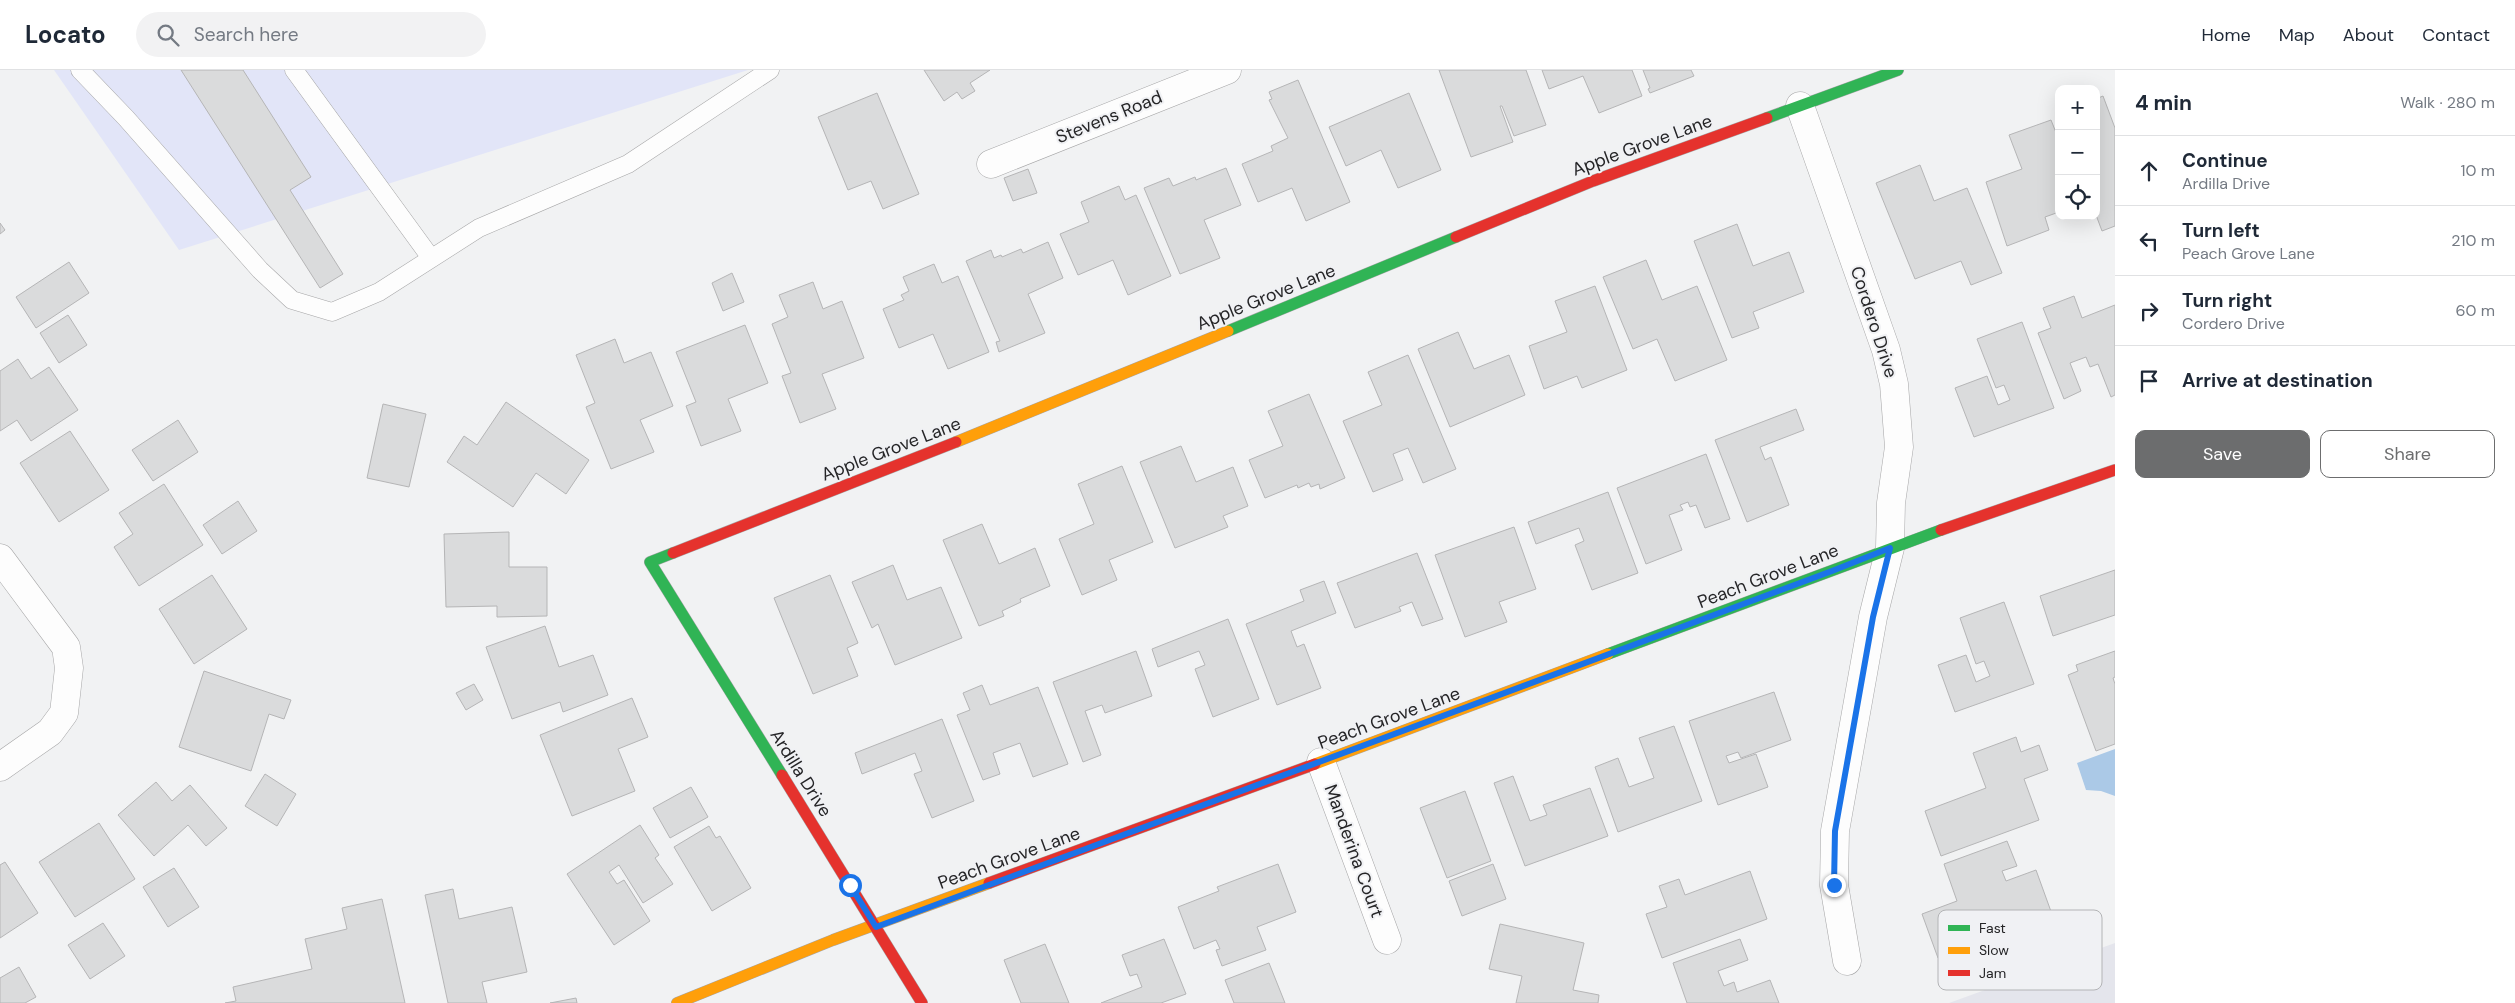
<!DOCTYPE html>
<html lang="en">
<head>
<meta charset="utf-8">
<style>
	body { margin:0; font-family:"DM Sans",sans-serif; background:#f2f2f3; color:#1f2937 }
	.controls { position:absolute; right:15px; top:15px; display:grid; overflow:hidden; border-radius:10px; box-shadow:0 5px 20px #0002 }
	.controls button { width:45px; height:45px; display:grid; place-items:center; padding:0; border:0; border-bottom:1px solid #e0e1e3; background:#fff; color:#1f2937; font:25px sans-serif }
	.stop { position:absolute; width:15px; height:15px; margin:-11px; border:4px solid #1a73e8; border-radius:50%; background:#fff }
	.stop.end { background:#1a73e8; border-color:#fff; box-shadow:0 1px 5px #0008 }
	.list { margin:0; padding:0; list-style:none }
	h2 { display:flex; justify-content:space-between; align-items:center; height:65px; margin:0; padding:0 20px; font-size:21px }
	h2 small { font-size:16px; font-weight:400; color:#747a83 }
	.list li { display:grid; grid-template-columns:32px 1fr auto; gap:15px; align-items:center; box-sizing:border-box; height:70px; padding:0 20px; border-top:1px solid #e0e1e3 }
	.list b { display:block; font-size:19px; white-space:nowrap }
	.list p { margin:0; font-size:16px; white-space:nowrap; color:#747a83 }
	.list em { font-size:16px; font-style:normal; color:#747a83 }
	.actions { display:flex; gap:10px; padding:15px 20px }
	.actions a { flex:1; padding:11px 0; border:1px solid #6c6d6e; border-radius:10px; text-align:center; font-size:18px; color:#6c6d6e }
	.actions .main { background:#6c6d6e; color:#fff }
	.icon { flex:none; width:28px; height:28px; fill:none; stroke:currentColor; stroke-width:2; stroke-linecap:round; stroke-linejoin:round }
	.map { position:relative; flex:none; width:2115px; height:933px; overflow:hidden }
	header { display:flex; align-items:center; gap:30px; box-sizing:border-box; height:70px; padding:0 25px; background:#fff; border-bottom:1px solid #e0e1e3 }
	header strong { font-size:24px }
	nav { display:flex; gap:28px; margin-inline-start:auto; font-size:18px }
	.search { width:350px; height:45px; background:#f2f2f3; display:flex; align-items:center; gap:12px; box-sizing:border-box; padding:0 18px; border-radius:28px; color:#747a83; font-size:19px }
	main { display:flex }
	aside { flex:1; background:#fff }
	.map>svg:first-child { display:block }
</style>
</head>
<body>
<header>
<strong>Locato</strong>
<div class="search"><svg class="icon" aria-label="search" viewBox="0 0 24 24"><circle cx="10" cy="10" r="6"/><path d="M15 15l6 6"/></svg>Search here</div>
<nav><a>Home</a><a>Map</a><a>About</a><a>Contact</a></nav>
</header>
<main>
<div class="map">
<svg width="2115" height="933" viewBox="0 0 2115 933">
	<rect width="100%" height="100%" fill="#f1f2f3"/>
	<polygon fill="#e4e5ec" points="2115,873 2115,933 1949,933"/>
	<polygon fill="#e2e5f8" points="54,0 748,0 179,180"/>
	<polygon fill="#abc9e7" points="2115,679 2115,726 2101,721 2086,720 2077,693"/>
	<g fill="#dadbdc" stroke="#b5b5b6">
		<polygon points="181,0 243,0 311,107 290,120 343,204 320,218"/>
		<polygon points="924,0 990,0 970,13 975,21 962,29 957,22 944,31"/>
		<polygon points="1439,0 1526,0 1546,55 1514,66 1502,36 1500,36 1513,72 1471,87"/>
		<polygon points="1542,0 1632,0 1642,26 1599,43 1583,6 1549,19"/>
		<polygon points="1643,0 1691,0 1694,6 1650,23 1648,19 1650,18"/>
		<polygon points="1298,10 1350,132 1306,151 1292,118 1258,132 1242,94 1273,81 1271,76 1288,68 1269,30 1272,29 1269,22"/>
		<polygon points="877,23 919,124 883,139 871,111 848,120 818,47"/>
		<polygon points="1409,23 1441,100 1398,118 1381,80 1346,96 1329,57"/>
		<polygon points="2103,26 2115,58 2115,156 2102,161 2096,145 2096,29"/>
		<polygon points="2051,50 2059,70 2059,142 2045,147 2049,160 2007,176 1986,112 2022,99 2009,65"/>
		<polygon points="1920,95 1934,131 1967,118 2002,203 1971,215 1961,191 1915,209 1876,113"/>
		<polygon points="1226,98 1241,135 1204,150 1220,188 1180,204 1144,118 1169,108 1173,116 1195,107 1196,110"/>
		<polygon points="1028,99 1037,123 1013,131 1004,108"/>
		<polygon points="1119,116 1125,130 1136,125 1171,206 1128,225 1113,190 1078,205 1060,164 1089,152 1081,132"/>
		<polygon points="0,153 5,160 0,164"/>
		<polygon points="1737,154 1753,196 1789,182 1804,222 1753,242 1759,258 1732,268 1694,171"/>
		<polygon points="1048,172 1063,208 1028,224 1045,263 999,282 996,272 1000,271 966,191 991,180 994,188 1001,185 1002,187 1021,179 1023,183"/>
		<polygon points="1646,190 1662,230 1697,216 1727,290 1675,311 1657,269 1633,279 1603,207"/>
		<polygon points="69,192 89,223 36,258 16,227"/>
		<polygon points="934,194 942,213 958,206 989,282 948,299 933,264 899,278 883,239 904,230 901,225 909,221 903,207"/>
		<polygon points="732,203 744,232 723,241 712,213"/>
		<polygon points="813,212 823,239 842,231 864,288 822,304 836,339 800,353 782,306 791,303 772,254 788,247 779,225"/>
		<polygon points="1595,216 1627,300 1582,318 1577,306 1544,319 1529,276 1567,262 1555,231"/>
		<polygon points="2074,226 2082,248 2115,235 2115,325 2111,327 2098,294 2090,297 2086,287 2070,293 2081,321 2064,329 2038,263 2051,258 2043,238"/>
		<polygon points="68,245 87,275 59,293 40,263"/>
		<polygon points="2022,252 2054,338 1974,367 1955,318 1987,306 1998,335 2010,330 2004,315 1996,318 1977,269"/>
		<polygon points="745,255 768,313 728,329 741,361 701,376 686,336 696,332 676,282"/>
		<polygon points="1458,262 1474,299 1509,285 1525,325 1450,357 1418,279"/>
		<polygon points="615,269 624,293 651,282 673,336 640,350 654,382 611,399 586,337 595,333 576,285"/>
		<polygon points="1408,285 1456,399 1423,413 1408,378 1393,384 1403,410 1373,422 1343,351 1382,335 1368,302"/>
		<polygon points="18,289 31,309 49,297 78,340 31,371 17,350 0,361 0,301"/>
		<polygon points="1309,324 1345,408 1320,419 1319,414 1311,417 1309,413 1298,418 1297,415 1265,428 1249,390 1283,376 1268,341"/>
		<polygon points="506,332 589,390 566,424 536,403 513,437 447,392 464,366 477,375"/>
		<polygon points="383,334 426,344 409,417 367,408"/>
		<polygon points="1796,339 1804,360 1760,377 1765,390 1771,387 1789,435 1747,452 1715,370"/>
		<polygon points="178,350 198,382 153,411 132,380"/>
		<polygon points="70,361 109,420 59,452 20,393"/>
		<polygon points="1181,376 1196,412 1233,397 1248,436 1223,446 1228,457 1175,478 1140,392"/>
		<polygon points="1706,384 1730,449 1705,458 1696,435 1690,437 1688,432 1680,435 1683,440 1669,445 1682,480 1646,494 1617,418"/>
		<polygon points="1122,396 1153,472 1109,490 1117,510 1082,525 1059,469 1094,454 1078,414"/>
		<polygon points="164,414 203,475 139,516 114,477 133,464 119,443"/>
		<polygon points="1608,422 1638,503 1592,520 1575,475 1584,471 1579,458 1536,474 1528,452"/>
		<polygon points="238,431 257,461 222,484 203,455"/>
		<polygon points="982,454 999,494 1035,478 1050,516 1020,529 1021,532 1002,541 1004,546 979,556 943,470"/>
		<polygon points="1514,457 1536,519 1499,532 1507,552 1465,567 1435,485"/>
		<polygon points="509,462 509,497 547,497 547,546 497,547 497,536 446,537 444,464"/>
		<polygon points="1417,483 1443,549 1422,556 1412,532 1399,537 1401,541 1355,558 1337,513"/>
		<polygon points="893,495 907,530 941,517 962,568 895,595 878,554 872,558 852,512"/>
		<polygon points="2115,500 2115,545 2053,566 2040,526"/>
		<polygon points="212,505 247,559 194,594 159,539"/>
		<polygon points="830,505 858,573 847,578 858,606 813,624 774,528"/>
		<polygon points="1324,511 1336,543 1291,561 1297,577 1304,574 1321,618 1277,635 1246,554 1304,531 1300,520"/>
		<polygon points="2004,532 2034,614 1955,642 1938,595 1966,585 1976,612 1990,606 1984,591 1976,594 1960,548"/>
		<polygon points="1228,549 1259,629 1213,647 1195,599 1205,595 1199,581 1158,597 1152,579"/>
		<polygon points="545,556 559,597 593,585 608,625 563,642 560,632 512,649 486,577"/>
		<polygon points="1136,581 1152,626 1105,643 1102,635 1085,641 1101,685 1083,692 1053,612"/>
		<polygon points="2115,581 2115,607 2113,608 2115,614 2115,674 2096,681 2068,605 2078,601 2076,595"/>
		<polygon points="204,601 291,630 284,649 269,644 251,701 179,677"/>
		<polygon points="474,614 483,630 466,640 456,623"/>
		<polygon points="982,615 990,635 1038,617 1068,694 1033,707 1020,673 993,683 1000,704 983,710 957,645 970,640 963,623"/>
		<polygon points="1774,622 1791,670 1741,688 1738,682 1726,686 1729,693 1756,684 1768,717 1718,735 1689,651"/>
		<polygon points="632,628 648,667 618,679 635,721 572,746 540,665"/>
		<polygon points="942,649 974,731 932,748 914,704 922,701 915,683 862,704 855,683"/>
		<polygon points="1674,656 1702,731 1618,762 1595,697 1618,688 1629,717 1654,708 1639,668"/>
		<polygon points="2016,667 2021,682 2039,675 2048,700 2024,709 2039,750 1941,786 1925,741 1986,718 1973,683"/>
		<polygon points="265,704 296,724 277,756 245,736"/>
		<polygon points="1513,706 1530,751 1547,745 1543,735 1590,718 1608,766 1525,796 1494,713"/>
		<polygon points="156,712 172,731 190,715 227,758 206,776 188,755 154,786 118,745"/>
		<polygon points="691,717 708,747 670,768 653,738"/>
		<polygon points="1465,721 1491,791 1447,808 1420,738"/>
		<polygon points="99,753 135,809 75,847 39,792"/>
		<polygon points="640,755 659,785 655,788 673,814 643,833 619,795 609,802 617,814 624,810 650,851 614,875 567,804"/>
		<polygon points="709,756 716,768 720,766 751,818 712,841 674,777"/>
		<polygon points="2007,771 2017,796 2002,801 2006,811 2036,800 2053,847 1938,888 1922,844 1957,831 1944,794"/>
		<polygon points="5,792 38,843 0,868 0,795"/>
		<polygon points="1278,794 1296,842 1257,857 1266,880 1222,896 1216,880 1220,879 1216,870 1194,879 1178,837 1219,821 1217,817"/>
		<polygon points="1493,794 1506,829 1462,846 1449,811"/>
		<polygon points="174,798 199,837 168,857 143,817"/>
		<polygon points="1750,801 1767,849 1662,888 1646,844 1667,837 1659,816 1679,809 1685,825"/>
		<polygon points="453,819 459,849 512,837 527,902 482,912 487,933 448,933 425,825"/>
		<polygon points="382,829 405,933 225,933 236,931 233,917 312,899 305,869 347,859 342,838"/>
		<polygon points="103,853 125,886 90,909 68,875"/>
		<polygon points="1500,854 1584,873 1573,920 1599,925 1598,933 1516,933 1522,906 1489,899"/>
		<polygon points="1164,869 1186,924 1161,933 1101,933 1142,917 1137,904 1130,906 1122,885"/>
		<polygon points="1740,869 1748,890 1718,901 1724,916 1734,912 1737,922 1770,910 1779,933 1687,933 1673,893"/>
		<polygon points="1045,874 1069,933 1021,933 1004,890"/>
		<polygon points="1269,893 1285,933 1234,933 1225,910"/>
		<polygon points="19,897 36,927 25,933 0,933 0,908"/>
		<polygon points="576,928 577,933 550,933"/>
	</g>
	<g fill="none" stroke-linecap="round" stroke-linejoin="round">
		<defs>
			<g id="lane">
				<polyline points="80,0 126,48 260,200 292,230 332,242 379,222 479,158 628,94 770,0"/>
				<polyline points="294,0 431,188"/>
			</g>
			<g id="street">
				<polyline points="1800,36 1886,280 1894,314 1899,377 1891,433 1890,478 1873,547 1835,761 1834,815 1847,891"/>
				<polyline points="991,94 1227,0"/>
				<polyline points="0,488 66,577 69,598 64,643 50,662 0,697"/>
				<polyline points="1321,692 1387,870"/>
			</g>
			<g id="fast">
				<polyline points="1767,48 1898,0"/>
				<polyline points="1228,261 1456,167"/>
				<polyline points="673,483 650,492 782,705"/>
				<polyline points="1608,584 1941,460"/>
			</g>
			<g id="slow">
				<polyline points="956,372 1228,261"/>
				<polyline points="1315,694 1608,584"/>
				<polyline points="677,933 833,870 989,813"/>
			</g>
			<g id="jam">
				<polyline points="1456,167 1593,111 1767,48"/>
				<polyline points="1941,460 2115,400"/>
				<polyline points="673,483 956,372"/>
				<polyline points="782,705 922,933"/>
				<polyline points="989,813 1315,694"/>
			</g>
		</defs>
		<use href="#lane" stroke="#a6a6a7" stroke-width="19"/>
		<use href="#street" stroke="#a6a6a7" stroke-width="29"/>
		<use href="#fast" stroke="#a6a6a7" stroke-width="12"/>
		<use href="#slow" stroke="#a6a6a7" stroke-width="12"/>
		<use href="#jam" stroke="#a6a6a7" stroke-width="12"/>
		<use href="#lane" stroke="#fdfdfd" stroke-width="18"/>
		<use href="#street" stroke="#fdfdfd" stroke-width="28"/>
		<use href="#fast" stroke="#30b455" stroke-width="11"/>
		<use href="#slow" stroke="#ff9f0a" stroke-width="11"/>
		<use href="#jam" stroke="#e5322d" stroke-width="11"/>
	</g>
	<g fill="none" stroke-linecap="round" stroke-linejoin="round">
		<polyline stroke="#1a73e8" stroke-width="6" points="850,815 876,857 1832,501 1890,478 1873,547 1835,761 1834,815"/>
	</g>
	<g text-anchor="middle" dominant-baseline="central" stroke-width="4" stroke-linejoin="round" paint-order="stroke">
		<g font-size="18" fill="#252527" stroke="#f0f1f4">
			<text transform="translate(1109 47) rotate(-22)">Stevens Road</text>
			<text transform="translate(1642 75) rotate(-20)">Apple Grove Lane</text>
			<text transform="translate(1266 227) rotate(-22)">Apple Grove Lane</text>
			<text transform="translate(1874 252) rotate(72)">Cordero Drive</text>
			<text transform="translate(891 379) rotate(-21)">Apple Grove Lane</text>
			<text transform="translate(1768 506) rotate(-21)">Peach Grove Lane</text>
			<text transform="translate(1389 648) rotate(-20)">Peach Grove Lane</text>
			<text transform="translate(801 703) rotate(58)">Ardilla Drive</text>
			<text transform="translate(1354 781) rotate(70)">Manderina Court</text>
			<text transform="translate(1009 788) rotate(-20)">Peach Grove Lane</text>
		</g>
	</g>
	<rect x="1938" y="840" width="164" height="80" rx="8" fill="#f0f1f4" stroke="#b3b4b6" stroke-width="1"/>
	<rect x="1948" y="855" width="22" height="6" fill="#30b455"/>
	<rect x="1948" y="877" width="22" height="7" fill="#ff9f0a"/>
	<rect x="1948" y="900" width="22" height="6" fill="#e5322d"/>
	<g font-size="14" fill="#252527">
		<text x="1979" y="863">Fast</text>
		<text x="1979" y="885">Slow</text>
		<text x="1979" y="908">Jam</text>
	</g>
</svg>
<div class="controls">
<button>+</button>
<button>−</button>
<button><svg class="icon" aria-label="locate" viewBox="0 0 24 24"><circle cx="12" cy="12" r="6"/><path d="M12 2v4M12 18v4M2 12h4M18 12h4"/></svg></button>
</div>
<div class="stop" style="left:850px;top:815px"></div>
<div class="stop end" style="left:1834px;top:815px"></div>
</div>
<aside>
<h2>4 min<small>Walk · 280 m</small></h2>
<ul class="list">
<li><svg class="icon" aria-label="ahead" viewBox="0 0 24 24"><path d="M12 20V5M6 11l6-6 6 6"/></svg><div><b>Continue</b><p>Ardilla Drive</p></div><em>10 m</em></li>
<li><svg class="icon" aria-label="left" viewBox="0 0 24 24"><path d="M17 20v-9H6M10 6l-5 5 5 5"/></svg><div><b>Turn left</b><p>Peach Grove Lane</p></div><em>210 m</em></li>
<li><svg class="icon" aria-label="right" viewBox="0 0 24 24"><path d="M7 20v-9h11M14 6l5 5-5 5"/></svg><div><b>Turn right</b><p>Cordero Drive</p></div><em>60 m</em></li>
<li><svg class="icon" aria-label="arrive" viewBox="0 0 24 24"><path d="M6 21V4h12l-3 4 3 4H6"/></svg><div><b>Arrive at destination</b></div></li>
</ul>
<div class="actions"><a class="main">Save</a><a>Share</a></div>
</aside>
</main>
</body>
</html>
